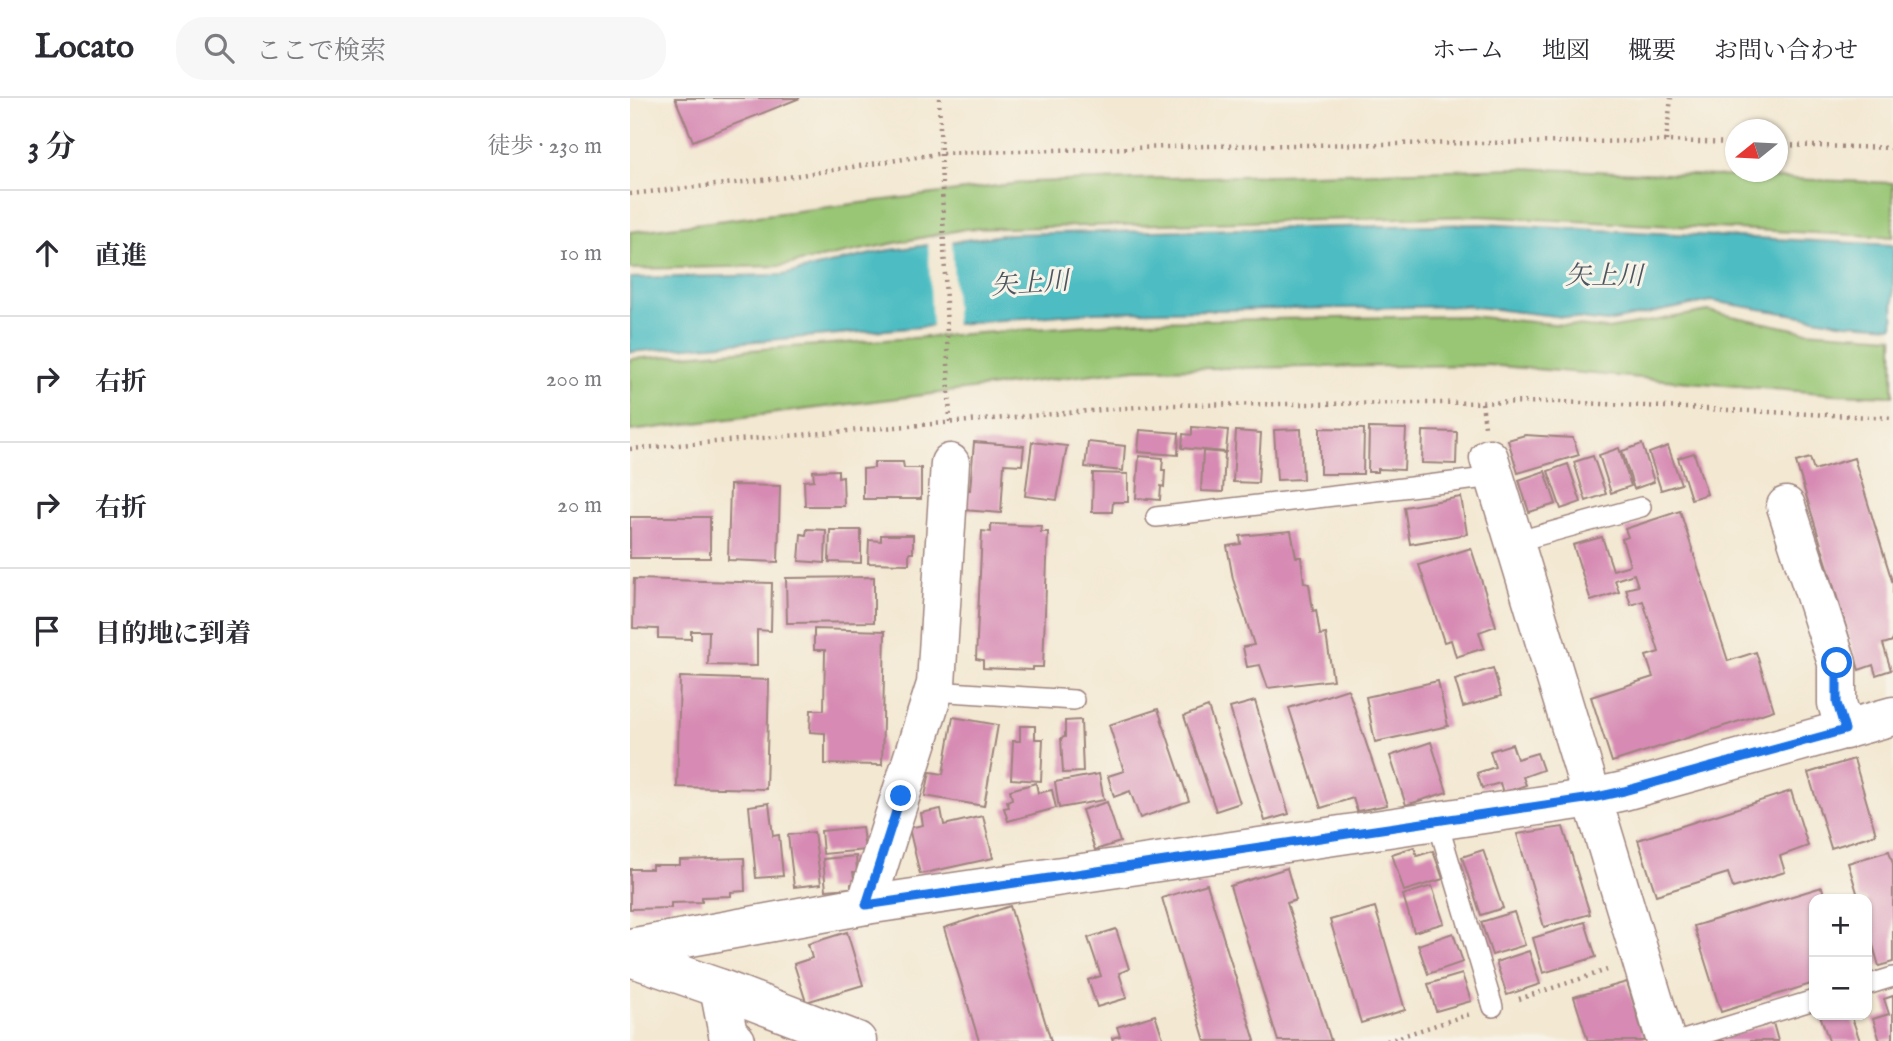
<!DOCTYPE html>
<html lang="ja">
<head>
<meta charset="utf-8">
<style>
	body { margin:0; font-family:"IM FELL English","Noto Serif JP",serif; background:#f7f7f7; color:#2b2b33 }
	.controls { position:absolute; right:21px; bottom:21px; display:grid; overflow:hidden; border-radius:14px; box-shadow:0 2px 5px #0004 }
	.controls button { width:63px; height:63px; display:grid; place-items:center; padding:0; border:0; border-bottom:2px solid #e1e1e2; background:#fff; color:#2b2b33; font:35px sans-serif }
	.compass { position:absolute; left:1095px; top:21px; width:63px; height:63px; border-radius:50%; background:#fff; box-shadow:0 2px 5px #0004; rotate:252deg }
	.stop { position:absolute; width:21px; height:21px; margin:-16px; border:5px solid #1a73e8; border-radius:50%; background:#fff }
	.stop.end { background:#1a73e8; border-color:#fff; box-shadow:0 2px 7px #0008 }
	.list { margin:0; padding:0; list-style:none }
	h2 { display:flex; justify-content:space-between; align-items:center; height:91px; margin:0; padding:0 28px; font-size:30px }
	h2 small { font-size:23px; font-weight:400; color:#7c7c81 }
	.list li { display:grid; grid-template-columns:46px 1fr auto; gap:21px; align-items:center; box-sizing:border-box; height:126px; padding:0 28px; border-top:2px solid #e1e1e2 }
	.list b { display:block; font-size:26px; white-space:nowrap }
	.list em { font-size:23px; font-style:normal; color:#7c7c81 }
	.icon { flex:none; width:38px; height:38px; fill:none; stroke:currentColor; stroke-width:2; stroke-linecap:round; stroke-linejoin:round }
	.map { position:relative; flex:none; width:1263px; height:943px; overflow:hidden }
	header { display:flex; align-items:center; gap:42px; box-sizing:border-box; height:98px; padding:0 35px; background:#fff; border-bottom:2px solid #e1e1e2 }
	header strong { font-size:33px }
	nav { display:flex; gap:38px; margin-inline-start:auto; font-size:24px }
	.search { width:490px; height:63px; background:#f7f7f7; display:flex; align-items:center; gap:18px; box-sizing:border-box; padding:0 24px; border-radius:28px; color:#7c7c81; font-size:26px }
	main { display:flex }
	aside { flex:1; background:#fff }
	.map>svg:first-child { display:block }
</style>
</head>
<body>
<header>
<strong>Locato</strong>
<div class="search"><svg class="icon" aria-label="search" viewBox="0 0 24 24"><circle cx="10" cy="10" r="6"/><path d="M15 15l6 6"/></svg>ここで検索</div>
<nav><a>ホーム</a><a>地図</a><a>概要</a><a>お問い合わせ</a></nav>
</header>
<main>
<aside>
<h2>3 分<small>徒歩 · 230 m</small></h2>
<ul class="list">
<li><svg class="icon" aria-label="ahead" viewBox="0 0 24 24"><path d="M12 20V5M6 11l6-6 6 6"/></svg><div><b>直進</b></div><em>10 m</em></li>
<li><svg class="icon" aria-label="right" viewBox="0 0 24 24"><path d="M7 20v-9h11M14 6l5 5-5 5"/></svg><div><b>右折</b></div><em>200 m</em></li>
<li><svg class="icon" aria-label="right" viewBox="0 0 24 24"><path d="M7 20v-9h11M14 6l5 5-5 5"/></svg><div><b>右折</b></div><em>20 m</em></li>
<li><svg class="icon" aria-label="arrive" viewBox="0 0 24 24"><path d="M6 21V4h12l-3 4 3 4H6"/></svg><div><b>目的地に到着</b></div></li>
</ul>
</aside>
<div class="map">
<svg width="1263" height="943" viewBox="0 0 1263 943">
	<rect width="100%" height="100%" fill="#f7f3e8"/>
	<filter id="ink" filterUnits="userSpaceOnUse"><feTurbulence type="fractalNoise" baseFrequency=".0143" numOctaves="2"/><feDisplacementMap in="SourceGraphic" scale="14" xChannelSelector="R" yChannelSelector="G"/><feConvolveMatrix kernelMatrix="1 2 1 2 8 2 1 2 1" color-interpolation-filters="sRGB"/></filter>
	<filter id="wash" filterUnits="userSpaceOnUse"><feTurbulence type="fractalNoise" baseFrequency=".00686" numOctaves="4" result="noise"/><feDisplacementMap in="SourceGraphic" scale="28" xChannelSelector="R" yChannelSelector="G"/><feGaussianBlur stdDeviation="1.57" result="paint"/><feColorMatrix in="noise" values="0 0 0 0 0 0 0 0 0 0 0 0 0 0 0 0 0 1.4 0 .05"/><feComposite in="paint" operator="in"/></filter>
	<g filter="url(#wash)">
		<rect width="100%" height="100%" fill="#f3e8d2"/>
		<g fill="#98c674" stroke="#717250" stroke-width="2">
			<polygon points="887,70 1263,85 1263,139 847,118 335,131 151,168 0,171 0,134 399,84"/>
			<polygon points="1078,213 1174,233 1263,239 1263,298 1202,296 857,267 505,271 0,333 0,261 511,223 838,218 978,231"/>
		</g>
		<polygon fill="#4ebdc3" stroke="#4c6e77" stroke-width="2" points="852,126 1263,147 1263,228 1215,225 1081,203 977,224 837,208 465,214 0,254 0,180 153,177 254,153 380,136"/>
		<polygon fill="#f3e8d2" points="322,140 326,230 302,232 298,144"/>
		<g id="blocks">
			<g fill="#d78bb4">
				<polygon points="45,0 170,0 63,43"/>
				<polygon points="562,329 598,332 596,354 552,350 553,336 562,337"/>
				<polygon points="690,330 734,331 733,376 690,376"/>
				<polygon points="739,330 776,331 774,372 748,371 748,374 738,374"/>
				<polygon points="671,331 673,381 647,382 644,332"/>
				<polygon points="510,332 549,335 548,357 508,354"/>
				<polygon points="606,333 631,335 628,385 603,384"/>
				<polygon points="793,333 827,334 826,366 792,365"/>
				<polygon points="895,337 943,340 949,357 888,375 878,342"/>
				<polygon points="344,344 394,348 392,367 374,366 371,415 334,412 335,392 340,392"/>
				<polygon points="402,344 437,348 427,402 395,398"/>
				<polygon points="458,344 495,348 493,373 455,369"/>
				<polygon points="1012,346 1024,384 1004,391 992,353"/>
				<polygon points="1038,348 1051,386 1031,392 1019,355"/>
				<polygon points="989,350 1001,388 981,395 969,357"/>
				<polygon points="573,353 595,355 593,394 571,393"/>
				<polygon points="1064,355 1077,396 1061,401 1048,360"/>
				<polygon points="509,358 533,360 532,372 535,372 534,389 531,388 530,402 506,400"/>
				<polygon points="963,358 976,396 956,403 944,364"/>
				<polygon points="1180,360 1184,372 1224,360 1263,486 1263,543 1253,546 1261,572 1246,577 1243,567 1229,572 1166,364"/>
				<polygon points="244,364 273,364 274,370 291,370 291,401 233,401 233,371 244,370"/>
				<polygon points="938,366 951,404 931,411 918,373"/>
				<polygon points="208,372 208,379 213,378 214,408 175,408 174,383 184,382 183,373"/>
				<polygon points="915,373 926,406 899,414 889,382"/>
				<polygon points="463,375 498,376 498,404 483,404 482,414 462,414"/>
				<polygon points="100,387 150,388 148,464 98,462"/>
				<polygon points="831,399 837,436 780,446 774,409"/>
				<polygon points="1050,413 1098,563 1126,554 1144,612 982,664 961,599 1023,579 1016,558 1029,554 1013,503 1001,507 996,491 1008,488 1004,476 985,482 989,494 961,503 943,447 972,439 983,472 1000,467 992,441 998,439 995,431"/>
				<rect x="0" y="419" width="80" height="41"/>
				<polygon points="361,426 412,428 411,434 418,434 413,569 403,569 403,572 353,570 353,562 346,561 352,433 361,434"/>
				<polygon points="177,431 196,432 195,465 169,463 171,436 176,437"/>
				<polygon points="200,432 231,432 231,465 199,464"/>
				<polygon points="661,433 666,459 671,459 674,485 679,486 683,513 686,512 690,537 696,536 703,582 638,590 630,567 617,569 613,549 624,547 603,481 597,448 611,446 610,438"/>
				<polygon points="251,437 283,437 283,455 279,455 279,466 238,465 239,442 251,443"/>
				<polygon points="841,450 866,528 849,534 854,550 826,559 821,542 814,544 789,467"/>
				<polygon points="244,479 244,524 157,525 156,480"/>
				<polygon points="4,481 142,485 141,533 127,532 127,568 78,567 79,533 61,533 61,541 28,540 28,531 3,530"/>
				<polygon points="184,531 255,533 252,667 195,666 195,635 180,634 181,612 194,612 195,552 184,552"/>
				<polygon points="863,570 871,598 833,609 825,582"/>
				<polygon points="50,579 139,582 136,691 47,689"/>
				<polygon points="808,583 818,628 745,644 736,599"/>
				<polygon points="718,591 757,707 727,713 723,700 691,710 659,610"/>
				<polygon points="625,603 659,716 635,723 600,610"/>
				<polygon points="578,609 610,705 586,713 554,618"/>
				<polygon points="528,611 559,703 510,720 500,693 484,699 478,678 494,673 479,627"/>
				<polygon points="323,619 368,627 354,708 295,698 300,674 313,676"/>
				<polygon points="451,622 453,674 433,675 431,640 435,639 435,623"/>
				<polygon points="390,628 405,628 405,641 413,641 411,683 381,681 383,643 390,643"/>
				<polygon points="801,644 817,694 776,707 760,658"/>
				<polygon points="882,646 887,661 907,655 913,672 893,679 896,687 873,695 870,685 852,690 847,675 865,669 860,653"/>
				<polygon points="1224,661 1246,736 1201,750 1178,675"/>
				<polygon points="469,676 474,702 429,710 425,684"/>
				<polygon points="406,685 408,695 422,692 426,710 378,723 374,710 379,709 377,703 382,701 380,692"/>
				<polygon points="1161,693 1178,748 1150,758 1155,774 1103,790 1098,775 1026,797 1008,742"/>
				<polygon points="477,704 490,744 465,752 452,712"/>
				<polygon points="139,705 143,738 149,737 153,778 126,780 119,708"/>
				<polygon points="311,711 314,727 353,718 363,760 290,776 279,730 293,727 291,715"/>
				<polygon points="232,729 235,752 193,756 191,733"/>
				<polygon points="933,729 960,816 914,829 887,736"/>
				<polygon points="184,734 191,786 164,789 158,737"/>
				<polygon points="784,749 787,758 803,753 813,781 774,793 762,756"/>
				<polygon points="853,752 873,810 851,817 832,759"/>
				<polygon points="1259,753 1263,766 1263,864 1249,868 1237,827 1237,801 1229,801 1218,765"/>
				<polygon points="226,758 227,774 223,774 225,785 221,786 221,790 196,792 193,761"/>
				<polygon points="114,760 115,793 101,794 101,798 72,799 72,804 41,805 41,810 0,811 0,771 22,771 22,767 50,767 50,762"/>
				<polygon points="657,770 666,802 657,805 701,943 648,943 600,788"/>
				<polygon points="577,786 625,943 575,943 532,800"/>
				<polygon points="802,788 814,825 784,834 773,797"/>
				<polygon points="1192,789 1195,801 1184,801 1184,885 1091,914 1064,828"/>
				<polygon points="380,808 421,943 349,943 314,830"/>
				<polygon points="745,809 775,912 731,925 700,822"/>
				<polygon points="884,814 895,847 862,857 851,824"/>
				<polygon points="955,824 966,859 913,875 903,840"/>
				<polygon points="486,831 499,871 489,875 497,900 467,909 458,882 471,878 458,840"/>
				<polygon points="217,834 233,887 176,904 164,866 182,860 178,846"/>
				<polygon points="823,835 833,864 798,876 788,847"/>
				<polygon points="899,853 910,886 877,897 866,864"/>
				<polygon points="832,876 841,903 806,913 798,886"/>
				<polygon points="997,884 1015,943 958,943 944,899"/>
				<polygon points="1263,898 1263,941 1250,943 1243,921 1259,916 1254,901"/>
				<polygon points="525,917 534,943 483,943 482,940 490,938 487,929"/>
				<polygon points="1190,917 1221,917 1230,943 1199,943"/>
				<polygon points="1143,925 1148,943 1087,943 1086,942"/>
			</g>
		</g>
	</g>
	<g filter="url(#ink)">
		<use href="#blocks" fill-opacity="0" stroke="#9e847e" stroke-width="2"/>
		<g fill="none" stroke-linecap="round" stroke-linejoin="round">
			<defs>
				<g id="lane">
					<polyline points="526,419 865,379"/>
					<polyline points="885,444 1011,409"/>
					<polyline points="304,593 444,602"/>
					<polyline points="807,722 863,909"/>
					<polyline points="1237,887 1263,879"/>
					<polyline points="1050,943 1184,902"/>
				</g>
				<g id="street">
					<polyline points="859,360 1036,943"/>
					<polyline points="1156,408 1207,565 1207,605 1215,632"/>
					<polyline points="236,807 306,586 320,365"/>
					<polyline points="0,850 236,807 962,700 994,693 1263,618"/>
					<polyline points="89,890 98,936 106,943"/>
				</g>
				<polyline id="secondary" points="0,859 89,890 227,943"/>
			</defs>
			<use href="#lane" stroke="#9e847e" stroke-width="22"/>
			<use href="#street" stroke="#9e847e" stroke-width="41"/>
			<use href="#secondary" stroke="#9e847e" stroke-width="41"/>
			<g stroke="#9e847e" stroke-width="4.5" stroke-dasharray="2 5" stroke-linecap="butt">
				<polyline points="309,0 320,324"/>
				<polyline points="1036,43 1041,0"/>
				<polyline points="1148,47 1263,50"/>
				<polyline points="0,96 151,80 313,55 577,48 1036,43 1106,45"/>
				<polyline points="852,305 855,328"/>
				<polyline points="0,351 532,307 931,304 1263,320"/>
				<polyline points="889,901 977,872"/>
				<polyline points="757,943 840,916"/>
			</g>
			<use href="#lane" stroke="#fff" stroke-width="19"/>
			<use href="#street" stroke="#fff" stroke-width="38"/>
			<use href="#secondary" stroke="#fff" stroke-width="38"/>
		</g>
	</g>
	<g fill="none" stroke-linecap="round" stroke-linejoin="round" filter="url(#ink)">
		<polyline stroke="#1a73e8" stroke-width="9" points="271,698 236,807 962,700 994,693 1215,632 1207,605 1207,565"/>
	</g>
	<g text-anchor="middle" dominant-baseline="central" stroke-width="6" stroke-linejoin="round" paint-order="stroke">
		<g font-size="26" font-style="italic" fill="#4b5660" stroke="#f7f3e8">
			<text x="974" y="178">矢上川</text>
			<text transform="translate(400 186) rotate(-4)">矢上川</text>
		</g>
	</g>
</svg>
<div class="controls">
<button>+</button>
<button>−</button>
</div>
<svg class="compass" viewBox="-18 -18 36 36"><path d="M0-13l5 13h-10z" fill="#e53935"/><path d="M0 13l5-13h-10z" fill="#7c7c81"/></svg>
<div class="stop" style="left:1207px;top:565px"></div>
<div class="stop end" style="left:271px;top:698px"></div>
</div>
</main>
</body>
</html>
